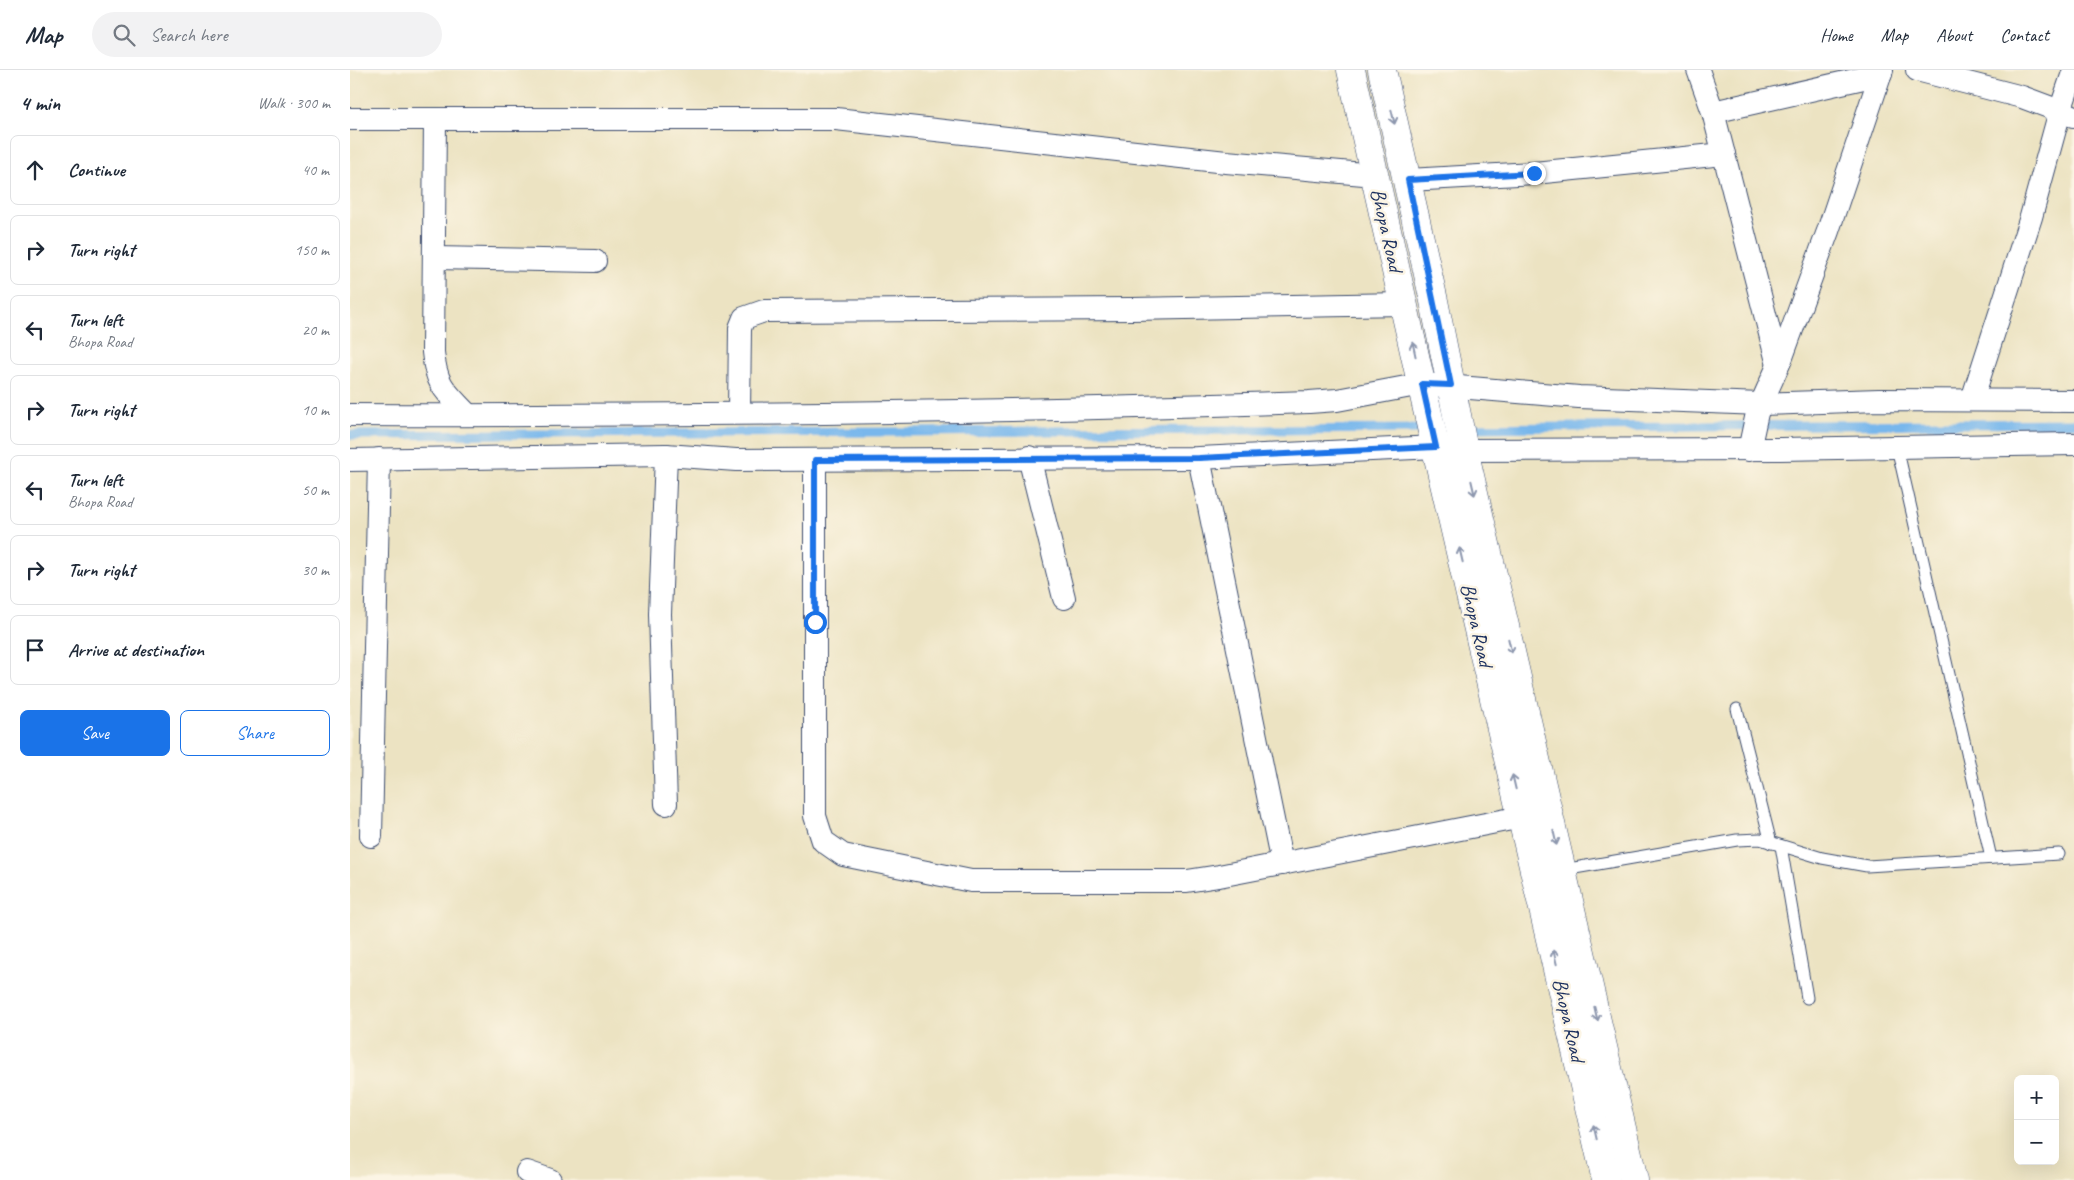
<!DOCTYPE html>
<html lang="en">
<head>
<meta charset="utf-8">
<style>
	body { margin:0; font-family:Caveat,sans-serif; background:#f2f2f3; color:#1f2937 }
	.controls { position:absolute; right:15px; bottom:15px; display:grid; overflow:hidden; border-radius:8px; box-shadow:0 5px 20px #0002 }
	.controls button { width:45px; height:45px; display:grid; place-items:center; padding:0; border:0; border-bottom:1px solid #e0e1e3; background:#fff; color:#1f2937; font:25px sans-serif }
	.stop { position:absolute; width:15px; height:15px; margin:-11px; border:4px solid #1a73e8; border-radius:50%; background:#fff }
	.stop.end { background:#1a73e8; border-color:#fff; box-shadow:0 1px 5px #0008 }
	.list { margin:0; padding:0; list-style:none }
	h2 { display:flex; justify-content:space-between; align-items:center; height:65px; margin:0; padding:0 20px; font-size:21px }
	h2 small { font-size:16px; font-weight:400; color:#747a83 }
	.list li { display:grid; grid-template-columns:32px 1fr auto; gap:15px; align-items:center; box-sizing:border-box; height:70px; margin:0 10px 10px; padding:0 10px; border:1px solid #e0e1e3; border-radius:8px }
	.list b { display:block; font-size:19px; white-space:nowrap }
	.list p { margin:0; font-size:16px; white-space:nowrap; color:#747a83 }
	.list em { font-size:16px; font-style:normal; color:#747a83 }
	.actions { display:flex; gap:10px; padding:15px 20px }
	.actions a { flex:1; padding:11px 0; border:1px solid #1a73e8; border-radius:8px; text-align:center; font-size:18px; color:#1a73e8 }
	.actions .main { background:#1a73e8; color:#fff }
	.icon { flex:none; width:28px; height:28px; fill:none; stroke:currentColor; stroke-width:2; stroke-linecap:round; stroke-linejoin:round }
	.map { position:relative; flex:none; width:1724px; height:1110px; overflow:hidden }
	header { display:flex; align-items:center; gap:30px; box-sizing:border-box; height:70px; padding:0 25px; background:#fff; border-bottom:1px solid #e0e1e3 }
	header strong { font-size:24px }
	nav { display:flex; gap:28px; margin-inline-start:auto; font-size:18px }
	.search { width:350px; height:45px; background:#f2f2f3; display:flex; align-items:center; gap:12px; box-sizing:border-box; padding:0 18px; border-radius:28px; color:#747a83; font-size:19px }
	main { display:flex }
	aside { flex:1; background:#fff }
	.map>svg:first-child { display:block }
</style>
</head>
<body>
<header>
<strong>Map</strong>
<div class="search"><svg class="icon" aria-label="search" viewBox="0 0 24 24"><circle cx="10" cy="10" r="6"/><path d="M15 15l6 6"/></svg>Search here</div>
<nav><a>Home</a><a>Map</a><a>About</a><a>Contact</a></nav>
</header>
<main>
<aside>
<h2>4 min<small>Walk · 300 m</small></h2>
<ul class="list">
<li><svg class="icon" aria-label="ahead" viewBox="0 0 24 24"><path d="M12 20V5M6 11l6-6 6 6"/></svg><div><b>Continue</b></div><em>40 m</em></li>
<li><svg class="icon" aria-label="right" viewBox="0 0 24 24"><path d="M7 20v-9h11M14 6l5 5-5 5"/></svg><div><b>Turn right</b></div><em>150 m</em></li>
<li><svg class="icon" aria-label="left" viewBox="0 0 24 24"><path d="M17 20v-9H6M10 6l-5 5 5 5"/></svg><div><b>Turn left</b><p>Bhopa Road</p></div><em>20 m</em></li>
<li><svg class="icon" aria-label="right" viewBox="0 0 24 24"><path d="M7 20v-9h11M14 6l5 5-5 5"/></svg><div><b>Turn right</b></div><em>10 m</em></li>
<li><svg class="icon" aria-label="left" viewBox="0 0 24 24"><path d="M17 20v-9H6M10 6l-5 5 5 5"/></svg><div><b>Turn left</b><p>Bhopa Road</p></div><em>50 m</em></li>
<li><svg class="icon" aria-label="right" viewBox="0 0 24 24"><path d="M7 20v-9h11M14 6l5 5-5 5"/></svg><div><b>Turn right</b></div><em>30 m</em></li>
<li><svg class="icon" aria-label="arrive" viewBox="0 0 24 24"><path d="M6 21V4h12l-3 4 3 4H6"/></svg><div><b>Arrive at destination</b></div></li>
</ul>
<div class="actions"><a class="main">Save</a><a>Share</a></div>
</aside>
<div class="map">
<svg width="1724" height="1110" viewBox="0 0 1724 1110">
	<rect width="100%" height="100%" fill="#fcf5e5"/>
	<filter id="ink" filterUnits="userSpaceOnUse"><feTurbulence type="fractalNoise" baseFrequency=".02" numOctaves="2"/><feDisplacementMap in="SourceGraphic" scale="10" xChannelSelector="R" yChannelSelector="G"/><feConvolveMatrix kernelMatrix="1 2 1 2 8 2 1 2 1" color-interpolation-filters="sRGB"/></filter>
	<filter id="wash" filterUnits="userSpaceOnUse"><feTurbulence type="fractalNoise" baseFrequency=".0096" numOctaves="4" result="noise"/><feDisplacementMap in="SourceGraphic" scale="20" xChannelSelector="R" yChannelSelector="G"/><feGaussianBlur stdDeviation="1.12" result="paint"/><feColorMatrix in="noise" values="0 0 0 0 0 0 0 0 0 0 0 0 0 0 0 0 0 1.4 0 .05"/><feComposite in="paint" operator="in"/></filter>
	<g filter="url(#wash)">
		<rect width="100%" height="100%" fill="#ece3c2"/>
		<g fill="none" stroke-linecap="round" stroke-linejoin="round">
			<g stroke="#78b7ec" stroke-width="9">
				<polyline points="1113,358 1724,353"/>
				<polyline points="0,365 1077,359"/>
			</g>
		</g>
	</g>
	<g filter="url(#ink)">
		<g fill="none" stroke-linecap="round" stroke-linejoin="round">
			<defs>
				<g id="lane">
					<polyline points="1547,377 1641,788"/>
					<polyline points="1387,639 1421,773"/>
					<polyline points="1431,776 1457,928"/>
					<polyline points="1213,800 1387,770 1410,769 1472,788 1517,796 1709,784"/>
				</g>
				<g id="street">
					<polyline points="1348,0 1363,42 1428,295"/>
					<polyline points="1567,0 1672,27 1723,46"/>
					<polyline points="1363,42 1531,4"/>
					<polyline points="0,49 486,49 876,92 1025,105"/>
					<path d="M85,49l-2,233c3,34 13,40 35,63"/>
					<polyline points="1058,110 1184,103 1374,84"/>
					<polyline points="84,188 245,191"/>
					<polyline points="1622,330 1681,147 1710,41 1724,0"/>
					<polyline points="389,343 390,258 394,248 414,241 782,239 1054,234"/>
					<path d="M0,345c320,1 640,-2 959,-13l28,-2 85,-16 157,13 182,7 118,-4 195,1"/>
					<polyline points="1399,380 1407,343 1432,287 1478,161 1532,0"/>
					<polyline points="316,385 310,544 316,734"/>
					<polyline points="679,387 714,528"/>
					<polyline points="849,388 932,794"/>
					<polyline points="0,390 316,385 386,390 849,388 1086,377 1114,380 1430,379 1724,374"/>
					<polyline points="465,390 465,746 473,771 493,785 621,811 837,811 869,806 1172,747"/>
					<polyline points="21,766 29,389"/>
					<polyline points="177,1102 200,1110"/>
				</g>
				<g id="primary">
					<polyline points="1001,0 1083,366 1256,1110"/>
					<polyline points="1032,0 1084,231 1114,380 1284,1110"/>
				</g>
			</defs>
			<use href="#lane" stroke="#3a4a6d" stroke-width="13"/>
			<use href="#street" stroke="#3a4a6d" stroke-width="24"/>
			<use href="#primary" stroke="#3a4a6d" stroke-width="29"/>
			<use href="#lane" stroke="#fff" stroke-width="11"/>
			<use href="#street" stroke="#fff" stroke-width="22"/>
			<use href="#primary" stroke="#fff" stroke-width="28"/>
		</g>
		<defs><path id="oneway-shaft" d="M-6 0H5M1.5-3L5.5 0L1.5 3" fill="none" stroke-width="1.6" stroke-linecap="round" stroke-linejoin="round" transform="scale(1.25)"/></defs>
		<g stroke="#8d97ae">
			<use href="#oneway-shaft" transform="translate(1043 47) rotate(77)"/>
			<use href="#oneway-shaft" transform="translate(1064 279) rotate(-102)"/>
			<use href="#oneway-shaft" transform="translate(1123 418) rotate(77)"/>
			<use href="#oneway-shaft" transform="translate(1111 485) rotate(-103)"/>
			<use href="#oneway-shaft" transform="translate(1160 576) rotate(77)"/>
			<use href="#oneway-shaft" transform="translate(1164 712) rotate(-103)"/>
			<use href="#oneway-shaft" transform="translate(1205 768) rotate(77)"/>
			<use href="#oneway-shaft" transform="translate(1205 887) rotate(-103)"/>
			<use href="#oneway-shaft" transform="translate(1246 944) rotate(77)"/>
			<use href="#oneway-shaft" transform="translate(1245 1062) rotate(-103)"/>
		</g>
	</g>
	<g fill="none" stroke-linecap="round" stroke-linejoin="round" filter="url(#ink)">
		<polyline stroke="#1a73e8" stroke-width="6" points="465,552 465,390 849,388 1086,377 1072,314 1101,315 1058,110 1184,103"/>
	</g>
	<g text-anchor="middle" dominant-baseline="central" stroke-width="5" stroke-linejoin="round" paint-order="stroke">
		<g font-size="21" fill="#1b2f5e" stroke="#fcf5e5">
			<text transform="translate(1037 160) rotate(77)">Bhopa Road</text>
			<text transform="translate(1127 555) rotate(77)">Bhopa Road</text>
			<text transform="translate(1219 950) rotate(77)">Bhopa Road</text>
		</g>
	</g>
</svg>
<div class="controls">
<button>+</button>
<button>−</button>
</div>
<div class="stop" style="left:465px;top:552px"></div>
<div class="stop end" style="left:1184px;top:103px"></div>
</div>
</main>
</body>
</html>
